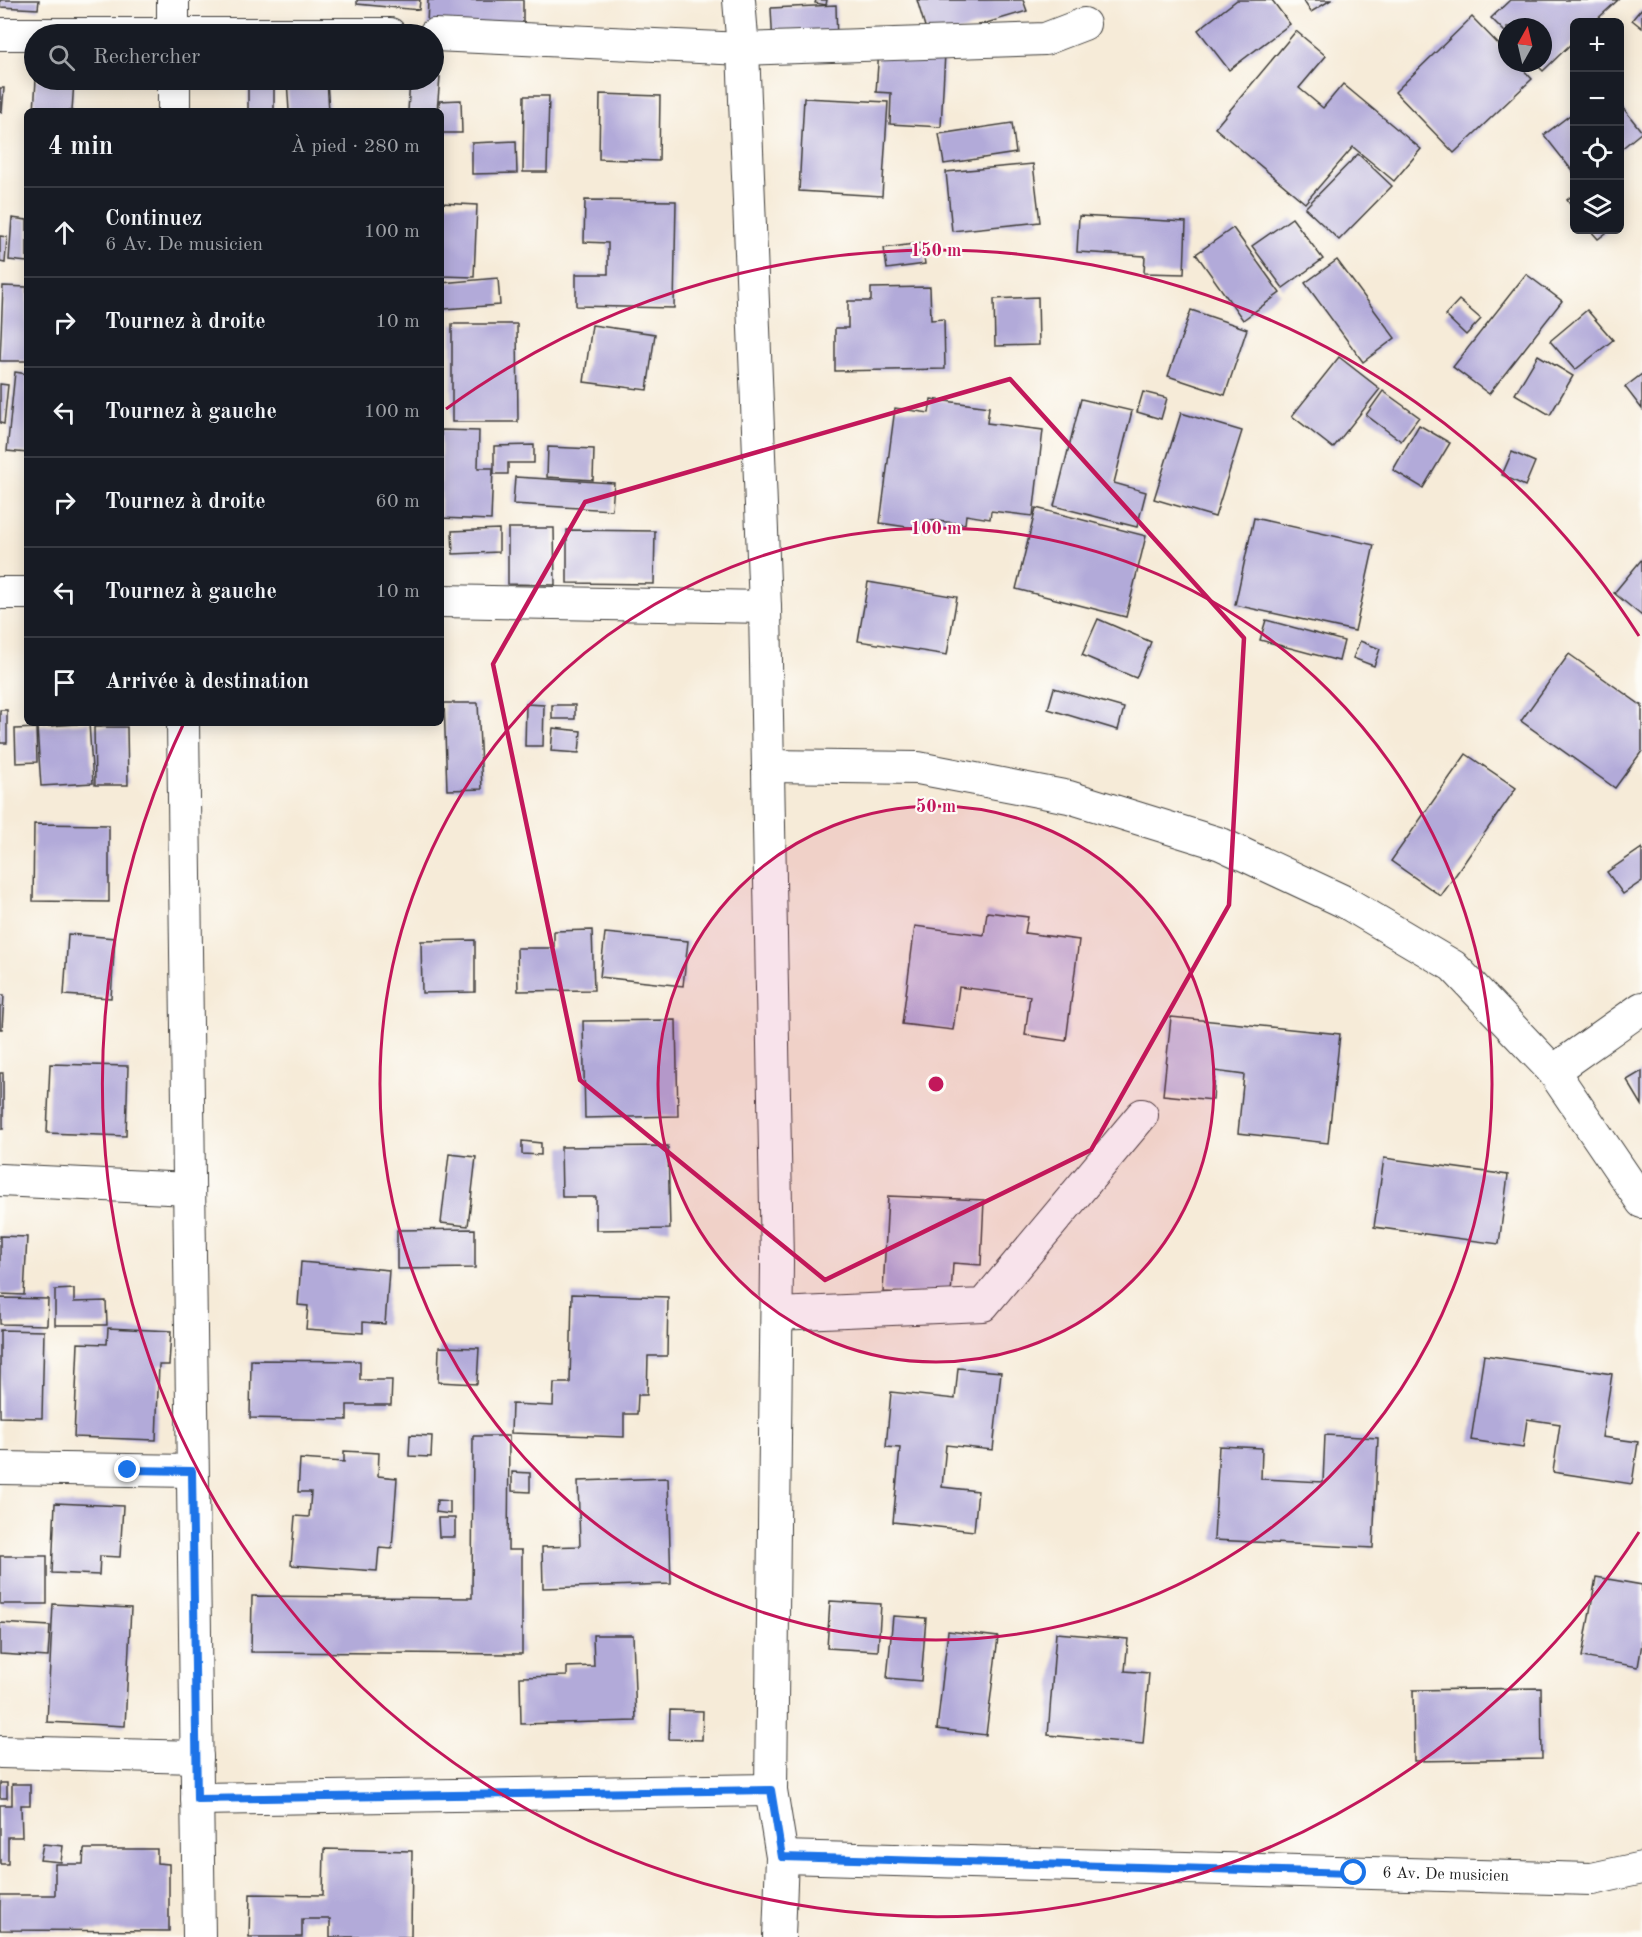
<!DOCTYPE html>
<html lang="fr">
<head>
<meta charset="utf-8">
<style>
	body { margin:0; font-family:"Old Standard TT",serif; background:#242831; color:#f1f3f6 }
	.controls { position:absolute; right:18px; top:18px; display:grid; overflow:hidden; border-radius:9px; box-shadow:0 3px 15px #0003 }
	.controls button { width:54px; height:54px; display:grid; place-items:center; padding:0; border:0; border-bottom:2px solid #363941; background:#171b24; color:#f1f3f6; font:30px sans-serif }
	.compass { position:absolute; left:1498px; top:18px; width:54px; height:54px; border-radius:50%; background:#171b24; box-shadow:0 3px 15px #0003; rotate:8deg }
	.stop { position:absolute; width:18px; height:18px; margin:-14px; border:4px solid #1a73e8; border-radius:50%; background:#fff }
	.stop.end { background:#1a73e8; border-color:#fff; box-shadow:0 2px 6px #0008 }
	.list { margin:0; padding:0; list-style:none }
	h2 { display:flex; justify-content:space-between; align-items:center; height:78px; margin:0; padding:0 24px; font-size:26px }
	h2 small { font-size:20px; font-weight:400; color:#9ea1a6 }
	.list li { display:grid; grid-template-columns:39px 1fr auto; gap:18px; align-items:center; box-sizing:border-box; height:90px; padding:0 24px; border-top:2px solid #363941 }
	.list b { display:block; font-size:22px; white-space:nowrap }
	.list p { margin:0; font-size:20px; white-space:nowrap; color:#9ea1a6 }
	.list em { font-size:20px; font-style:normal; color:#9ea1a6 }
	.icon { flex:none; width:33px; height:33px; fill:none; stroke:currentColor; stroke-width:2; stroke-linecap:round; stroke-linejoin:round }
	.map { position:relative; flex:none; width:1642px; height:1937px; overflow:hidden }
	.search { position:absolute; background:#171b24; box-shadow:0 3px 15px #0003; left:24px; top:24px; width:420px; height:66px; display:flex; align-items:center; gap:15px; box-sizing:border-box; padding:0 21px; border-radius:33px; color:#9ea1a6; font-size:22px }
	.panel { position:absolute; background:#171b24; box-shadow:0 3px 15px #0003; left:24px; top:108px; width:420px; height:618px; border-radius:9px }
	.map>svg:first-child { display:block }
</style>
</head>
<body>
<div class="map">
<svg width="1642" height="1937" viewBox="0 0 1642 1937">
	<rect width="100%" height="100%" fill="#fdfcf7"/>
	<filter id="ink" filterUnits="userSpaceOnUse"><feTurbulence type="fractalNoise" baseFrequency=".0167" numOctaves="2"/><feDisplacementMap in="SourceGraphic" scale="12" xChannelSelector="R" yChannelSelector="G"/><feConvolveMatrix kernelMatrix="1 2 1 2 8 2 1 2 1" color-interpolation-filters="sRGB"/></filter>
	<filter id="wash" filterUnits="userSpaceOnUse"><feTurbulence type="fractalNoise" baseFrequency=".008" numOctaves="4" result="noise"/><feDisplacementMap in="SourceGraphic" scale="24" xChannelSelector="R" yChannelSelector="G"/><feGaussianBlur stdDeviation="1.35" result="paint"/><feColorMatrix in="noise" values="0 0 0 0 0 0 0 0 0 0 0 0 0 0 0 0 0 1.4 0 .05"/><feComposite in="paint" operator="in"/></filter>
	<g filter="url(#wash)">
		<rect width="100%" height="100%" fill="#f6ebd8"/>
		<g id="blocks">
			<g fill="#b2aad9">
				<polygon points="0,0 39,0 38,9 0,7"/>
				<polygon points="357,0 420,0 419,10 357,4"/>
				<polygon points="428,0 523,0 523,28 427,26"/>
				<polygon points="816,0 827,0 826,5 815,3"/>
				<polygon points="917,0 1023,0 1027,11 929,40"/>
				<polygon points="1237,0 1272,0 1290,24 1229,70 1198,30"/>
				<polygon points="1303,0 1331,0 1311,12"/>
				<polygon points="1510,0 1618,0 1594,22 1574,22 1574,41 1543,71 1535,63 1543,63 1543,27 1507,27 1507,34 1491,18"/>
				<polygon points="836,5 837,44 773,47 771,8"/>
				<polygon points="1642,8 1642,28 1632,20"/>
				<polygon points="1472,17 1507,53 1507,63 1517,63 1532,79 1454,153 1395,92"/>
				<polygon points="1296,31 1326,56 1299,88 1323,108 1343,84 1421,149 1394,181 1353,147 1305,203 1215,128"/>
				<polygon points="879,50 945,53 941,127 890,124 891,93 876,92"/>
				<polygon points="434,77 440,77 437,111 408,111 410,80 434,80"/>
				<polygon points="36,80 74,81 72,111 34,111"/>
				<polygon points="287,80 327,80 329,111 289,111"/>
				<polygon points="248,85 274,86 274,111 248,111"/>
				<polygon points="0,88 4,88 2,112 0,112"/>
				<polygon points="600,94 660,96 659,161 599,159"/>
				<polygon points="524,96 549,96 547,172 523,172"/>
				<polygon points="804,98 888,102 882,196 799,191"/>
				<polygon points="461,100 462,133 441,133 439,101"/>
				<polygon points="1620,104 1642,132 1620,150"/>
				<polygon points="1574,112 1574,173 1544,135"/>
				<polygon points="1012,123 1016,153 944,164 939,134"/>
				<polygon points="516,141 517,173 472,174 472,143"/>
				<polygon points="1358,154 1392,186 1339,240 1305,208"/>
				<polygon points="1033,164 1040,222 952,231 946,172"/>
				<polygon points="1574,194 1574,210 1567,200"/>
				<polygon points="585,200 676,201 674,308 576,306 576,274 608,274 608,243 584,242"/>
				<polygon points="441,203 477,205 474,277 441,276"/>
				<polygon points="1079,216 1186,222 1184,274 1144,273 1145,256 1077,252"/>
				<polygon points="12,218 27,220 27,262 9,260"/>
				<polygon points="1292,218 1323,259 1283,288 1252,246"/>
				<polygon points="1233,228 1280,293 1243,320 1196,254"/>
				<polygon points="1590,230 1610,230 1598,239"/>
				<polygon points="0,236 7,237 5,263 0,262"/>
				<polygon points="922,243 925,264 887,269 884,248"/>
				<polygon points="1337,260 1395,338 1363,362 1305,283"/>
				<polygon points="1526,274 1562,301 1489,394 1453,367"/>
				<polygon points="498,278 500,305 444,309 441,283"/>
				<polygon points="3,286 27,287 27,361 0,361"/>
				<polygon points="930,287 931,320 944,319 945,369 835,371 835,328 848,328 848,301 871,301 871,288"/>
				<polygon points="1038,297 1039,345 995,346 994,299"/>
				<polygon points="1459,300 1481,319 1466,335 1445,315"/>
				<polygon points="1191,310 1247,329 1225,395 1168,376"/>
				<polygon points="1587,310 1613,340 1575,370 1550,341"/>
				<polygon points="452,324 517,324 518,422 452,422"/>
				<polygon points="592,325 655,334 647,390 584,382"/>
				<polygon points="1538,355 1573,376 1550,415 1515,394"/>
				<polygon points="1339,357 1380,389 1333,448 1292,416"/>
				<polygon points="15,372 27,374 27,453 7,451"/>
				<polygon points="1642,374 1642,409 1625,387"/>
				<polygon points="0,384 8,385 4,424 0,423"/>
				<polygon points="1383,391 1419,417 1401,441 1366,415"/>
				<polygon points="1143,392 1167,398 1161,419 1137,412"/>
				<polygon points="931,399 989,407 987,423 1043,430 1033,516 991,511 990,519 966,515 965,524 928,520 927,530 880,523 895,408 929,413"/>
				<polygon points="1081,399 1132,411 1114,483 1146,492 1137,527 1054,506"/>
				<polygon points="1181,413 1242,431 1215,517 1154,499"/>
				<polygon points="1419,425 1450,443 1423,488 1393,470"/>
				<polygon points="441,430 479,431 478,468 493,468 491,520 441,518"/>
				<polygon points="534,445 534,463 508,463 508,474 494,474 494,446"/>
				<polygon points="548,447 594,449 593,480 547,477"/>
				<polygon points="1512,452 1535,462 1525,486 1502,475"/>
				<polygon points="515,477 614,483 612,510 513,504"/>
				<polygon points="1036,508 1146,536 1126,617 1016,589"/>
				<polygon points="1254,518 1374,545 1355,631 1235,605"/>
				<polygon points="508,528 554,528 555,585 508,584"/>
				<polygon points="499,529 499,552 453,554 452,531"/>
				<polygon points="567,530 655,531 654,584 567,583"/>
				<polygon points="1642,559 1642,616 1614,593"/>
				<polygon points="868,582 957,597 947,655 858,641"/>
				<polygon points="1098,619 1151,642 1136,678 1082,655"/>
				<polygon points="1266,620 1344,641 1339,661 1260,640"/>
				<polygon points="1360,641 1380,649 1374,666 1353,658"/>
				<polygon points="1569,654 1642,706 1642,751 1615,788 1521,721"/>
				<polygon points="1054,688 1124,708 1118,730 1048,709"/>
				<polygon points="444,703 478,703 482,789 447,790"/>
				<polygon points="526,704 544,705 543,746 525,746"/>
				<rect x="552" y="705" width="23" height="14"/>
				<rect x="0" y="710" width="7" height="33"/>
				<polygon points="89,723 93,783 41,786 37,727"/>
				<polygon points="94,727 127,727 128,785 95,785"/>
				<polygon points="36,728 37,762 16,763 15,729"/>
				<polygon points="553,728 581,731 579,753 551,751"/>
				<polygon points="1466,754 1516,788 1441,896 1391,861"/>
				<polygon points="34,824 109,825 109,902 33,901"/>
				<polygon points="1642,848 1642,881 1623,894 1607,872"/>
				<polygon points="987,912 1028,917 1025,933 1079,940 1066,1041 1025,1035 1030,996 959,987 953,1030 902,1024 915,926 984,935"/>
				<polygon points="592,930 594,990 518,991 517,948 554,948 554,931"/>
				<polygon points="605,933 688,941 683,986 600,977"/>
				<polygon points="68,934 115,938 111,998 64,995"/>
				<polygon points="475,940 475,992 422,993 421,941"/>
				<polygon points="0,995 4,995 2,1029 0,1029"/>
				<polygon points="1171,1017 1340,1034 1328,1143 1238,1133 1244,1075 1215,1071 1213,1100 1163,1095"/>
				<polygon points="676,1020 678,1116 585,1118 583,1021"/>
				<polygon points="50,1064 128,1066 126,1136 47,1133"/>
				<polygon points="1642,1071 1642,1105 1627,1080"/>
				<rect x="0" y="1073" width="3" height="56"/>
				<polygon points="522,1141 541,1143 541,1155 522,1154"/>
				<polygon points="668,1146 670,1229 596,1230 596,1197 562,1197 561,1147"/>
				<polygon points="449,1154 476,1157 468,1226 441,1223"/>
				<polygon points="1384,1158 1508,1175 1499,1244 1374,1227"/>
				<polygon points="888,1196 984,1200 981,1265 953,1263 951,1295 883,1292"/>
				<polygon points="475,1229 475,1268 397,1269 397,1230"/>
				<polygon points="0,1236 27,1237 24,1295 0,1294"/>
				<polygon points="301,1262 389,1270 385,1324 363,1322 363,1333 306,1329 308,1306 298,1305"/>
				<polygon points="74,1289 74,1302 106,1301 107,1325 55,1325 55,1290"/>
				<polygon points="572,1294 668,1297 667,1356 648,1356 647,1395 638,1395 637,1414 624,1414 624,1437 511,1433 512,1404 553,1406 554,1383 570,1383"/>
				<polygon points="0,1298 48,1299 47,1325 0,1324"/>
				<polygon points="108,1328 171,1331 169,1365 159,1365 156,1440 74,1437 78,1343 107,1344"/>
				<polygon points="0,1330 44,1331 42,1418 0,1417"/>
				<polygon points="439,1347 479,1348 477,1384 438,1382"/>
				<polygon points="1484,1355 1612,1374 1602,1437 1638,1442 1632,1484 1553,1472 1560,1424 1527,1419 1523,1448 1471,1440"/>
				<polygon points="251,1360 360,1361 360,1380 392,1380 391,1405 347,1405 347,1420 250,1418"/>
				<polygon points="958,1368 1001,1372 993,1450 946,1445 942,1487 978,1491 974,1531 893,1522 900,1448 886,1447 891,1392 955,1399"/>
				<polygon points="410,1435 432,1436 431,1457 409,1456"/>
				<polygon points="1325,1435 1378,1438 1373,1548 1214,1540 1219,1446 1262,1448 1261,1479 1323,1482"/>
				<polygon points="473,1436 509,1436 508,1550 522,1550 522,1654 251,1652 252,1596 472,1598"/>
				<polygon points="344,1451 379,1453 378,1476 397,1478 392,1549 379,1548 377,1571 291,1565 295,1516 309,1517 311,1492 298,1492 300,1459 344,1462"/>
				<polygon points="512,1472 530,1473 530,1492 512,1491"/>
				<polygon points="668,1478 671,1584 543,1588 542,1547 580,1546 578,1481"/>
				<polygon points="437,1500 450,1501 450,1514 436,1512"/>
				<polygon points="55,1503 123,1506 120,1557 100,1556 99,1575 52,1573"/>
				<polygon points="438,1518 455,1518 455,1537 439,1537"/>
				<rect x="0" y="1556" width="47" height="48"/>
				<polygon points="1596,1577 1642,1585 1642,1644 1638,1667 1582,1657"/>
				<polygon points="830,1601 881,1604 878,1651 827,1648"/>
				<polygon points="53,1604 131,1608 125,1726 47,1722"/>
				<polygon points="893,1616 926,1618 921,1681 887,1678"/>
				<polygon points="0,1623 50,1626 48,1657 0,1654"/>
				<polygon points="948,1631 998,1637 986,1735 937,1729"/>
				<polygon points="1056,1633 1128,1639 1125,1671 1149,1673 1143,1744 1048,1735"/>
				<polygon points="593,1635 633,1635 636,1721 521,1724 520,1677 567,1676 567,1667 594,1666"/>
				<polygon points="1541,1688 1542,1759 1414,1761 1413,1690"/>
				<polygon points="670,1710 703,1711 702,1740 669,1739"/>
				<rect x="0" y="1783" width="7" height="15"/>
				<polygon points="12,1784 30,1784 30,1805 21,1805 22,1837 8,1837 8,1864 0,1864 0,1805 12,1805"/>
				<polygon points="43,1844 63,1846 61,1862 40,1860"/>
				<polygon points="84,1849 157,1849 157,1863 169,1864 169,1931 0,1930 0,1895 55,1895 55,1864 83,1864"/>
				<polygon points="324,1849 412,1851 411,1937 330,1937 330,1919 302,1919 302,1937 249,1937 250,1894 323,1895"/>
			</g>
		</g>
	</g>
	<g filter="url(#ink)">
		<use href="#blocks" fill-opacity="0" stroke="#3d3b38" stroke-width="1.5"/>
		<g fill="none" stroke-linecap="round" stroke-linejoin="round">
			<defs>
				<g id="street">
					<polyline points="173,0 173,34"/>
					<polyline points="739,0 743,49 765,607 777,1262 771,1790 782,1857 779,1937"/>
					<polyline points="0,34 390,34"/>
					<polyline points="434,35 743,49 1045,39 1084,24"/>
					<polyline points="174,80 174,111"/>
					<polyline points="0,593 27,593"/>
					<polyline points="441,601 765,607"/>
					<polyline points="183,723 199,1937"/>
					<polyline points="769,766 918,768 1069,797 1221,844 1345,902 1453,966 1553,1071 1642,1202"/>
					<polyline points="1553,1071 1642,1008"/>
					<polyline points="0,1180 189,1189"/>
					<polyline points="777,1314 983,1305 1142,1115"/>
					<polyline points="0,1468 192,1471"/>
					<polyline points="0,1752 197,1757"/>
					<polyline points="197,1799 771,1790"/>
					<path id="s1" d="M782,1857l810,22 50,-11"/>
				</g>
			</defs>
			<use href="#street" stroke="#3d3b38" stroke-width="34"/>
			<use href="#street" stroke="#fff" stroke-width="32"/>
		</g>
	</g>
	<g fill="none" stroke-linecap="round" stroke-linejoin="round" filter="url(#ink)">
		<polyline stroke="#1a73e8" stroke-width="8" points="128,1470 192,1471 197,1799 771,1790 782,1857 1354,1873"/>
	</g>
	<path fill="none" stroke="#c2185b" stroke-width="4.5" stroke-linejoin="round" d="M1010,379l234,259 -15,267 -138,245 -266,130 -245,-200 -87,-416 92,-162z"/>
	<circle cx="936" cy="1084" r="278" fill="#c2185b" fill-opacity=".12"/>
	<g fill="none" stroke="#c2185b" stroke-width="3">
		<circle cx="936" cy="1084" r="278"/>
		<circle cx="936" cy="1084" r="556"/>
		<path d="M1639 1532A834 834 0 0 1 183 725M446 409A834 834 0 0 1 1639 636"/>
	</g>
	<g text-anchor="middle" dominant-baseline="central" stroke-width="4.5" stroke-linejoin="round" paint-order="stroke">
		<g font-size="16" fill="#1c1c1c" stroke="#fdfcf7">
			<text stroke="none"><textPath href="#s1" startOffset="664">6 Av. De musicien</textPath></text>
		</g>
	</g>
	<circle cx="936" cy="1084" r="9" fill="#c2185b" stroke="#fdfcf7" stroke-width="3"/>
	<g font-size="18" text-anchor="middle" font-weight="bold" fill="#c2185b" stroke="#fdfcf7" stroke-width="4.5" stroke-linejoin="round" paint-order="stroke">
		<text x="936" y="256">150 m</text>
		<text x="936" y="534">100 m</text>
		<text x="936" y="812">50 m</text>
	</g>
</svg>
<div class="controls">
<button>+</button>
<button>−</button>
<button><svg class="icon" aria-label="locate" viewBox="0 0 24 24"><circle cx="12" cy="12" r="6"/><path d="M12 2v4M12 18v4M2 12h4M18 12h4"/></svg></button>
<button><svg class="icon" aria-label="layers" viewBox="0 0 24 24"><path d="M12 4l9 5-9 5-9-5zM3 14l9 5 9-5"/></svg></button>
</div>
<svg class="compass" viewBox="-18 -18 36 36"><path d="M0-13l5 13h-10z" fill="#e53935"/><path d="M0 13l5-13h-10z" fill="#9ea1a6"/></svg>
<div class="stop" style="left:1354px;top:1873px"></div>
<div class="stop end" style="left:128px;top:1470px"></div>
<div class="search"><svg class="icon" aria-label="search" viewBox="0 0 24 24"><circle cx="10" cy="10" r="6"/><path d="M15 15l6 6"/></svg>Rechercher</div>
<section class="panel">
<h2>4 min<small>À pied · 280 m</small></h2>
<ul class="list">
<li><svg class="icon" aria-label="ahead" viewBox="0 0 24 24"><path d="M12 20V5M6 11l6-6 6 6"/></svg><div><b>Continuez</b><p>6 Av. De musicien</p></div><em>100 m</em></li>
<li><svg class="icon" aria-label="right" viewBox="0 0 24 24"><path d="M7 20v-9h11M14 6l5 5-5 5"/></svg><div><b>Tournez à droite</b></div><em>10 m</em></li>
<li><svg class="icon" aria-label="left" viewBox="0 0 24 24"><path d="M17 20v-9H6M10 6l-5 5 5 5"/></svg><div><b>Tournez à gauche</b></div><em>100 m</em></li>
<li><svg class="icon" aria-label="right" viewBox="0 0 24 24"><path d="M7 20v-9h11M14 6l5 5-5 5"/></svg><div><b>Tournez à droite</b></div><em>60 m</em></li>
<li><svg class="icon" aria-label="left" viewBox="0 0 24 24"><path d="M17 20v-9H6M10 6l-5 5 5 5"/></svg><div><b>Tournez à gauche</b></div><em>10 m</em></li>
<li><svg class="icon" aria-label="arrive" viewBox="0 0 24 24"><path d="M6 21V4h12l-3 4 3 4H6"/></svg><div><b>Arrivée à destination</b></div></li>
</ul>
</section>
</div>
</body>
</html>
